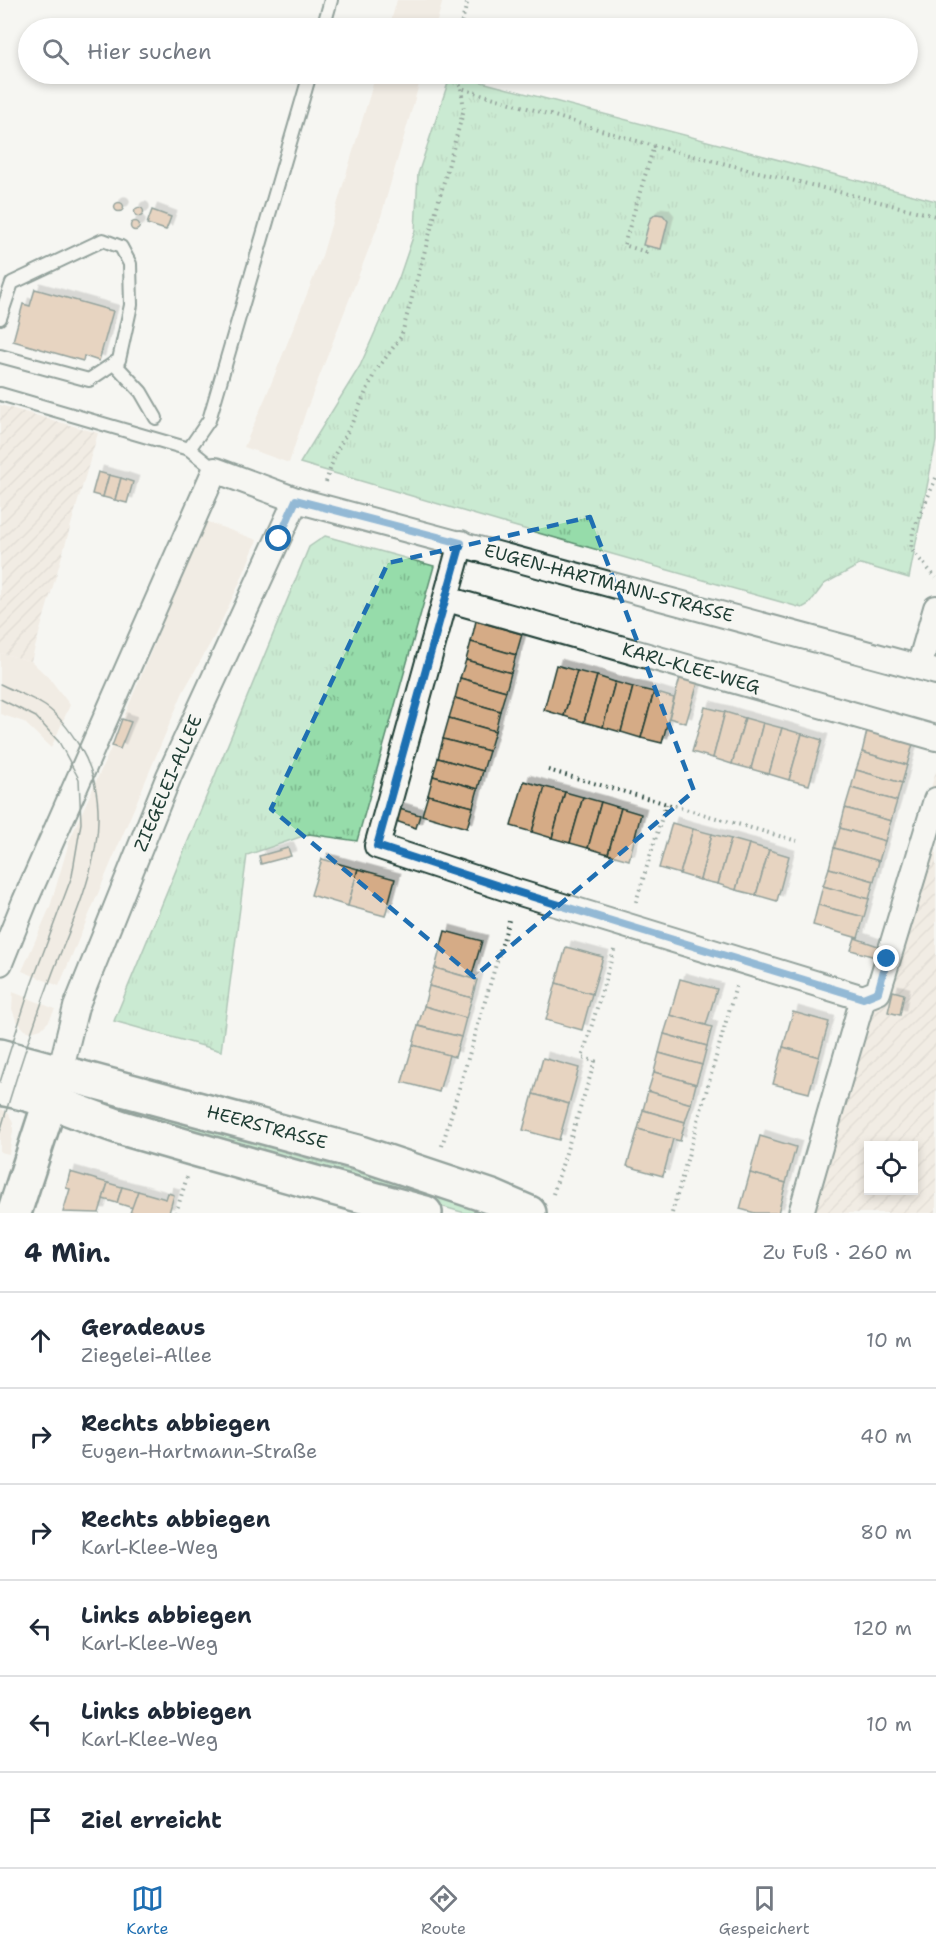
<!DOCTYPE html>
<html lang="de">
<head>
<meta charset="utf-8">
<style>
	body { margin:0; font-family:"Shantell Sans",sans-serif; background:#f6f6f7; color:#1f2937 }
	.controls { position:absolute; right:18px; bottom:18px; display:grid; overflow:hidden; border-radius:0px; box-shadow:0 3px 9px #0003 }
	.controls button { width:54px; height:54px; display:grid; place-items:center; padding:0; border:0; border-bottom:2px solid #e0e1e3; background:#fff; color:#1f2937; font:30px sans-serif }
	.stop { position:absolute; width:18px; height:18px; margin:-14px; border:4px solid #1f6fb2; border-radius:50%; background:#fff }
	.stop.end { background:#1f6fb2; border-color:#fff; box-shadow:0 2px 6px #0008 }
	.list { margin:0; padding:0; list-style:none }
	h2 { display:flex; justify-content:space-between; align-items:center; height:78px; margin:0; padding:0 24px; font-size:26px }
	h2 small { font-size:20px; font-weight:400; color:#747a83 }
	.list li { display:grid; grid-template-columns:39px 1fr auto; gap:18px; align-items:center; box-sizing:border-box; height:96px; padding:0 24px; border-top:2px solid #e0e1e3 }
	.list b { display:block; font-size:22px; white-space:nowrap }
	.list p { margin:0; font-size:20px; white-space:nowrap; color:#747a83 }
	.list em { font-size:20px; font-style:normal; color:#747a83 }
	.icon { flex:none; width:33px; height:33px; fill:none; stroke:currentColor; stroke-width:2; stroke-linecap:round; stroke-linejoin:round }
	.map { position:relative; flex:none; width:936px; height:1213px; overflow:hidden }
	.search { position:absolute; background:#fff; box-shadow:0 3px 9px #0003; left:18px; right:18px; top:18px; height:66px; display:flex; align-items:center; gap:15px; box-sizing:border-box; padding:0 21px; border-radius:33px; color:#747a83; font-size:22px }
	.sheet { height:654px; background:#fff }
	nav { display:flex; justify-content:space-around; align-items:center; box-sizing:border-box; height:84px; border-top:2px solid #e0e1e3; background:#fff; font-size:16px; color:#747a83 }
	nav a { display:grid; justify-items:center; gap:3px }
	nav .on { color:#1f6fb2 }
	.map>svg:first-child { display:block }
</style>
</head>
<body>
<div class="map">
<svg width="936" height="1213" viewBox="0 0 936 1213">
	<defs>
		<pattern id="industrial-furrows" width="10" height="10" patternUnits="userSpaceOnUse" patternTransform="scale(1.5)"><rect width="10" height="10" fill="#ece0d2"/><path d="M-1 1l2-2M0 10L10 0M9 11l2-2" fill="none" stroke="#cac1b5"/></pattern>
		<pattern id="grass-tufts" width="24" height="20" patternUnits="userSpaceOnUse" patternTransform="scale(1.5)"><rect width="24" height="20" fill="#96dcaa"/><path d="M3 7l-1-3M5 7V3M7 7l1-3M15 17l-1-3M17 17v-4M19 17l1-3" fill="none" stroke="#7ab48b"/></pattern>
		<filter id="shadow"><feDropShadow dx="5.5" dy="-5.5" stdDeviation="0" flood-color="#0004"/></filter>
	</defs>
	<rect width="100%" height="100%" fill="#f6f6f2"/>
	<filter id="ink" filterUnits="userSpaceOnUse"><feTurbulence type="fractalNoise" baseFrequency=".0167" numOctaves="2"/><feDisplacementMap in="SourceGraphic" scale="12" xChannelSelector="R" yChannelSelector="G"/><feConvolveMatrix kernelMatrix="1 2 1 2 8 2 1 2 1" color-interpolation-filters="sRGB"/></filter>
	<g filter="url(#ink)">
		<g fill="#ece0d2">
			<polygon points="397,0 443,0 435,28 389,28"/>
			<polygon points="376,74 422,74 380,220 306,411 289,463 244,447 267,394 321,259"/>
			<polygon points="205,521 257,540 240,582 215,635 183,692 59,986 22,971 50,907 70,839 112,746"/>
			<polygon points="0,653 31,661 50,679 70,705 51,748 24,722 0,714"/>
			<polygon points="13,992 55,1009 49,1021 41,1029 31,1032 25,1030 16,1020 12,1009"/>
			<polygon points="0,1108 9,1114 13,1123 13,1132 9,1154 0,1152"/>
		</g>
		<g fill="url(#industrial-furrows)" fill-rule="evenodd">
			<polygon points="0,405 98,433 31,661 0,653"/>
			<path d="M936,771v442h-133zM868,1146h46v44h-46z"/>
		</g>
		<g fill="url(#grass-tufts)" stroke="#5a8c6f" stroke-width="1.5">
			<polygon points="451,74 936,201 936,441 909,578 861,564 824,584 809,604 802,608 510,525 300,463 360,366 399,278 415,231 418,174"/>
			<polygon points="325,536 434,566 357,841 309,834 247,855 221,1051 114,1021 309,547"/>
			<polygon points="116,1105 503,1213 465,1213 113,1113"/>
		</g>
		<g fill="#d5ab86" stroke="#1f3d34" stroke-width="1.5" filter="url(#shadow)">
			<circle cx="119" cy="207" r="4.5"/>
			<circle cx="139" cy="212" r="4.5"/>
			<polygon points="152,210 171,217 166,230 147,224"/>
			<polygon points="656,214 663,215 668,221 661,249 643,245 650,219"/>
			<circle cx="135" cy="226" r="4.5"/>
			<polygon points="35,289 113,311 99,361 84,356 83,361 13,341 23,304 30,306"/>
			<polygon points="98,472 109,475 103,497 92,494"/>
			<polygon points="109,475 121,478 115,500 103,497"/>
			<polygon points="121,478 133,482 127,503 115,500"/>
			<polygon points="476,621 522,634 516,655 471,642"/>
			<polygon points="471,642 516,655 511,673 466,660"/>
			<polygon points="466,660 511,673 506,691 460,678"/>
			<polygon points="556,665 577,671 564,716 544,710"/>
			<polygon points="577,671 597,676 584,722 564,716"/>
			<polygon points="597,676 615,682 603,727 584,722"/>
			<polygon points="460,678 506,691 500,711 455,698"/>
			<polygon points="680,678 698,683 686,723 669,718"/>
			<polygon points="615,682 633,687 621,732 603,727"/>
			<polygon points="633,687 654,692 641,738 621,732"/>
			<polygon points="654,692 674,698 662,743 641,738"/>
			<polygon points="455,698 500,711 495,731 449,718"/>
			<polygon points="705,707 725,712 713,758 692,752"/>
			<polygon points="725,712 745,718 732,764 713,758"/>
			<polygon points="449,718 495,731 489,751 443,739"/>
			<polygon points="745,718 763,723 751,769 732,764"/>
			<polygon points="122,719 131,722 120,749 112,746"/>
			<polygon points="763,723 782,728 769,774 751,769"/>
			<polygon points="782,728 802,734 789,780 769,774"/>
			<polygon points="867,731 913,744 907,765 862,752"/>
			<polygon points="802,734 822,740 809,785 789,780"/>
			<polygon points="443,739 489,751 483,771 438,758"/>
			<polygon points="862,752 907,765 902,783 856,770"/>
			<polygon points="438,758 483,771 478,789 433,776"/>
			<polygon points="856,770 902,783 897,801 851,788"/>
			<polygon points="433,776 478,789 473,807 428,795"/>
			<polygon points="524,781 545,787 532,832 511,826"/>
			<polygon points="545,787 565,792 552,838 532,832"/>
			<polygon points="851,788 897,801 891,821 845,808"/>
			<polygon points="565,792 583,797 570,843 552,838"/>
			<polygon points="428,795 473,807 467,828 422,815"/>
			<polygon points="583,797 601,802 588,848 570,843"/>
			<polygon points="601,802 621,808 608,854 588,848"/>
			<polygon points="396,808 420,815 416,828 393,820"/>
			<polygon points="621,808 641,814 629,860 608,854"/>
			<polygon points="845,808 891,821 885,841 840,828"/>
			<polygon points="672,823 693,829 680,874 659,868"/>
			<polygon points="840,828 885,841 879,861 834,848"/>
			<polygon points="693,829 712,834 700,880 680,874"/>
			<polygon points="712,834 731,839 718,884 700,880"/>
			<polygon points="731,839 749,844 736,890 718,884"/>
			<polygon points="749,844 769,850 756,895 736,890"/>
			<polygon points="288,848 291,856 261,864 259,856"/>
			<polygon points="834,848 879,861 874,881 829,868"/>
			<polygon points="769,850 789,856 777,901 756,895"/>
			<polygon points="322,859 358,869 348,906 311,895"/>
			<polygon points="829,868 874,881 869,899 823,886"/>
			<polygon points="358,869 395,879 385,916 348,906"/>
			<polygon points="823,886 869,899 864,917 818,905"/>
			<polygon points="818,905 864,917 858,938 813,925"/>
			<polygon points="445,931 482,941 471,978 435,968"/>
			<polygon points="855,938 878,946 875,957 851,950"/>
			<polygon points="566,947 603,957 592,994 556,983"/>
			<polygon points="435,968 477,980 472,998 429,986"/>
			<polygon points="680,979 717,989 706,1025 670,1015"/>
			<polygon points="556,983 592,994 582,1030 546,1020"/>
			<polygon points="429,986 472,998 466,1018 424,1006"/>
			<polygon points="893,991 904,994 900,1015 888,1012"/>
			<polygon points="424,1006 466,1018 461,1037 418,1026"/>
			<polygon points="793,1012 829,1022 819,1057 783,1047"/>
			<polygon points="670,1015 712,1027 707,1046 664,1034"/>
			<polygon points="418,1026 461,1037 455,1057 413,1045"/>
			<polygon points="664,1034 707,1046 702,1065 659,1053"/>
			<polygon points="413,1045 449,1055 439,1092 402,1082"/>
			<polygon points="783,1047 819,1057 809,1093 773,1084"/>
			<polygon points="659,1053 702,1065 696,1084 654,1072"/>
			<polygon points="543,1058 579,1068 569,1104 533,1094"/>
			<polygon points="654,1072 696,1084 691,1104 648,1091"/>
			<polygon points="648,1091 691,1104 685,1122 643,1110"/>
			<polygon points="533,1094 569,1104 559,1140 523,1130"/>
			<polygon points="643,1110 685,1122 680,1141 638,1129"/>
			<polygon points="638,1129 673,1139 663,1176 627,1166"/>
			<polygon points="760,1136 796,1147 786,1183 750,1173"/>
			<polygon points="70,1172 108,1183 99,1213 63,1212 70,1189 66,1188"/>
			<polygon points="750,1173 786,1183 778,1213 755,1213 740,1209"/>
			<polygon points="108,1183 122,1187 117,1203 103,1199"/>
			<polygon points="122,1187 138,1191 133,1208 117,1203"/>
			<polygon points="138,1191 166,1199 168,1193 174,1195 169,1213 130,1213"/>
		</g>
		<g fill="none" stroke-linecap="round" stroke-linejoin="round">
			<defs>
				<g id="service">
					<polyline points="323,28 331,0"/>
					<polyline points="0,318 12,283 103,240 121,247 130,264 131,305 119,360 89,380 0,356"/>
					<polyline points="114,363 141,392 156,418"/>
					<polyline points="0,394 189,449 215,470"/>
					<polyline points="189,449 209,420 310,74"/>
				</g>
				<g id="minor">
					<polyline points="461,543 377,846 517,892 863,998 801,1213"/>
					<polyline points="447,599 936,738"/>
					<polyline points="919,667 936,608"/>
					<polyline points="0,963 25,901 215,470 296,500 936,672"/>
					<polyline points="863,998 878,992 936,800"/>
					<polyline points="60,1072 76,1007 169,776 296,500"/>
				</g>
				<g id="secondary">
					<polyline points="0,1056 357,1152 492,1197 529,1213"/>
					<path d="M0,1088c43,7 84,28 126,41 99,29 199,57 299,84"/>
					<polyline points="14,1213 57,1081"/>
				</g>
			</defs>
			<use href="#service" stroke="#1f3d34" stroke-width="16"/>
			<use href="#minor" stroke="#1f3d34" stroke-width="28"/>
			<use href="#secondary" stroke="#1f3d34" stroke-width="38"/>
			<g stroke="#1f3d34" stroke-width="4" stroke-dasharray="1.5 4.5" stroke-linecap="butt">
				<polyline points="460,28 468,0"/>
				<polyline points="455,74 461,88 654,146 936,216"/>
				<polyline points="647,246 646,252 624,245 654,146"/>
				<polyline points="936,478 913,531 911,549 936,578"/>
				<polyline points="326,482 335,454 350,427 375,372 401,337 464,109 461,88"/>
				<polyline points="548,770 797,841"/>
				<polyline points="636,902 666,804"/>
				<polyline points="442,1146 510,917"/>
				<polyline points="553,1194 595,1061 582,1058 615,947"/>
				<polyline points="176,1213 187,1177"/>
				<polyline points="672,1213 736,986"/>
			</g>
			<use href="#service" stroke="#f6f6f2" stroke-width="12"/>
			<use href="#minor" stroke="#f6f6f2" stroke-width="24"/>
			<use href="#secondary" stroke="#f6f6f2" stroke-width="33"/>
			<g stroke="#1f3d34" stroke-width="1.5">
				<path d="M0,684c14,7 32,13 45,22 15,10 26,26 35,41 43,73 0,155 -27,225 -20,53 -37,105 -53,160"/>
				<polyline points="0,699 36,717 59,742 79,779 81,823 72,876 30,988 0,1082"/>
			</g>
		</g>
	</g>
	<g fill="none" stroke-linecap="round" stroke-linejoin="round" filter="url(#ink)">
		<polyline stroke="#1f6fb2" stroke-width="8" points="279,539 296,500 461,543 377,846 517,892 863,998 878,992 887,959"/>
	</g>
	<path d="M0 0H936V1213H0ZM590,517l104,274 -220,186 -203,-168 117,-246z" fill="#f6f6f2" fill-opacity=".55" fill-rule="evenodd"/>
	<path fill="none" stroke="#1f6fb2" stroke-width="4.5" stroke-dasharray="12 8" stroke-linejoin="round" d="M590,517l104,274 -220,186 -203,-168 117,-246z"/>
	<g text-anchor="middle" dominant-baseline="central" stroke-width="5" stroke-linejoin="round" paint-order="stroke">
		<g font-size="18" fill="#1f3d34" stroke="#f6f6f2">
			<text transform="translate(609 583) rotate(15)">EUGEN-HARTMANN-STRASSE</text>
			<text transform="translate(691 668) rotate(16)">KARL-KLEE-WEG</text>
			<text transform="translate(168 783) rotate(-67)">ZIEGELEI-ALLEE</text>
			<text transform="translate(267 1127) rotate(15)">HEERSTRASSE</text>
		</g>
	</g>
</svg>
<div class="controls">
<button><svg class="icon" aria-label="locate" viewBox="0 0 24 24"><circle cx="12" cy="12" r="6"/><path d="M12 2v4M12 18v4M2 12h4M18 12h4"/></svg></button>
</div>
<div class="stop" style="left:279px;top:539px"></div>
<div class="stop end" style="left:887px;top:959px"></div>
<div class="search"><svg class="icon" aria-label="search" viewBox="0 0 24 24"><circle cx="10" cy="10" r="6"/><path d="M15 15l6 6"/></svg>Hier suchen</div>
</div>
<section class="sheet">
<h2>4 Min.<small>Zu Fuß · 260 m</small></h2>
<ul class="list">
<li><svg class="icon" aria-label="ahead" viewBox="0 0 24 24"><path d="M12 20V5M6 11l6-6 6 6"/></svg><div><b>Geradeaus</b><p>Ziegelei-Allee</p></div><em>10 m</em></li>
<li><svg class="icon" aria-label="right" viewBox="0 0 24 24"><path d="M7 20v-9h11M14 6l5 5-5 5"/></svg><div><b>Rechts abbiegen</b><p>Eugen-Hartmann-Straße</p></div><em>40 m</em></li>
<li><svg class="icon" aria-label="right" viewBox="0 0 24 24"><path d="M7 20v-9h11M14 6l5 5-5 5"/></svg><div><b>Rechts abbiegen</b><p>Karl-Klee-Weg</p></div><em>80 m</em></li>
<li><svg class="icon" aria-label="left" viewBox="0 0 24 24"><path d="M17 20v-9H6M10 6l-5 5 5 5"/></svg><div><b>Links abbiegen</b><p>Karl-Klee-Weg</p></div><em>120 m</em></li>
<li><svg class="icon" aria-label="left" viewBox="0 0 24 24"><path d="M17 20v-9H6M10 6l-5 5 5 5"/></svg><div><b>Links abbiegen</b><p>Karl-Klee-Weg</p></div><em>10 m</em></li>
<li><svg class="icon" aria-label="arrive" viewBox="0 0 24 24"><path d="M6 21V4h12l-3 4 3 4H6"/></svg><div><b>Ziel erreicht</b></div></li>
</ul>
</section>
<nav>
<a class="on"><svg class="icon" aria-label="map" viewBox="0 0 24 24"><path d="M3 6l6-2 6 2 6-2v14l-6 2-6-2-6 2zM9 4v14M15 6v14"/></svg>Karte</a>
<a><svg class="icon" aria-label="directions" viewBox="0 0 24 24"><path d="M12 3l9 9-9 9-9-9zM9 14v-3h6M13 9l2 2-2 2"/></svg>Route</a>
<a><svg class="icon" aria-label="saved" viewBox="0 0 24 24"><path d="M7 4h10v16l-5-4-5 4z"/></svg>Gespeichert</a>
</nav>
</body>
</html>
